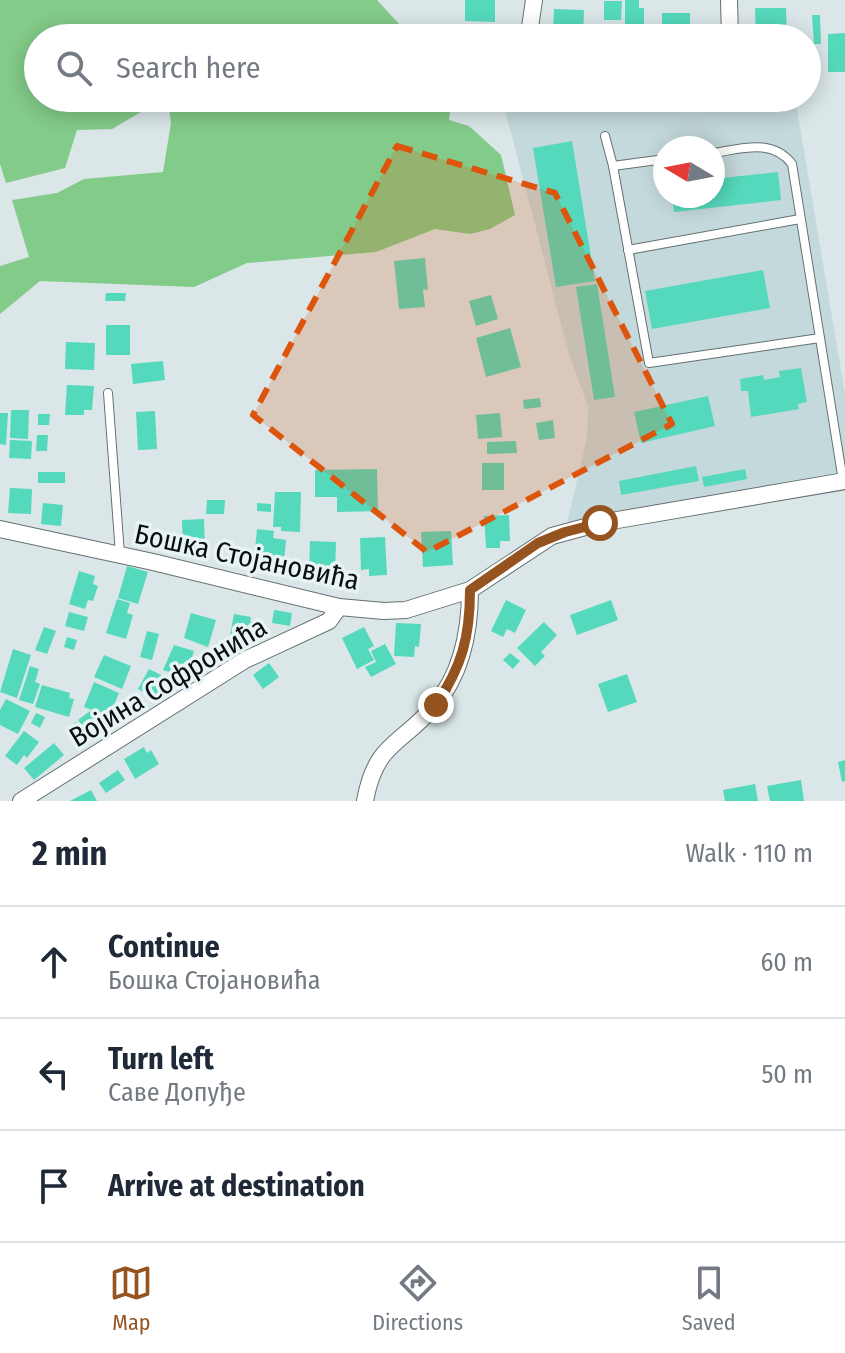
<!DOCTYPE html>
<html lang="en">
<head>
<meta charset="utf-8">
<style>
	body { margin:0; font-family:"Fira Sans Condensed",sans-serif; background:#f6f6f7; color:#1f2937 }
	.compass { position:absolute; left:653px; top:136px; width:72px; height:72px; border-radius:50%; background:#fff; box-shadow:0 4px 20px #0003; rotate:280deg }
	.stop { position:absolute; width:24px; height:24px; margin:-18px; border:6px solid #95541f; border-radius:50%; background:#fff }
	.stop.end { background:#95541f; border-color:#fff; box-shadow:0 2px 8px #0008 }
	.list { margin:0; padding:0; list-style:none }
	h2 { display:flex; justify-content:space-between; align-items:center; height:104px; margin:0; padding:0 32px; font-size:34px }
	h2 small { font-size:26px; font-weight:400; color:#747a83 }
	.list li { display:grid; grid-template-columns:52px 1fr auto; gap:24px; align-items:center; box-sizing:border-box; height:112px; padding:0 32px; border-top:2px solid #e0e1e3 }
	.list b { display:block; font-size:30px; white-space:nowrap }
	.list p { margin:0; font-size:26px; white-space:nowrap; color:#747a83 }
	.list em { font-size:26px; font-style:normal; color:#747a83 }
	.icon { flex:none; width:44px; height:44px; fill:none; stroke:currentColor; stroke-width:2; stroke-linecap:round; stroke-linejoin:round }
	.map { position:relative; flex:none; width:845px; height:801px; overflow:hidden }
	.search { position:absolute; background:#fff; box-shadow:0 4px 20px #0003; left:24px; right:24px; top:24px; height:88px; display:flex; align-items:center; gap:20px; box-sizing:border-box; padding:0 28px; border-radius:44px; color:#747a83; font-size:30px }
	.sheet { height:440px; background:#fff }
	nav { display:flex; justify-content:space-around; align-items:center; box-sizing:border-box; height:112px; border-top:2px solid #e0e1e3; background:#fff; font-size:22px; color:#747a83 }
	nav a { display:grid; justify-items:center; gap:4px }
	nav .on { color:#95541f }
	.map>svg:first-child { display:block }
</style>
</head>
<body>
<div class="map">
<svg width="845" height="801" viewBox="0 0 845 801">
	<rect width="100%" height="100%" fill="#dae6e8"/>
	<path fill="#c4d9db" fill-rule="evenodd" d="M502,98h293l50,296v87l-280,51 22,-94 1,-31 -20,-56zM665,148h48v48h-48z"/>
	<polygon fill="#83cb88" points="0,0 377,0 412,38 38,38 38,98 452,98 449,120 469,126 501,155 515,215 490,229 470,234 435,229 376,252 247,263 194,287 40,281 0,314 0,266 29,257 12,200 57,193 84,179 163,172 171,123 169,108 153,105 112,129 77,130 65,168 6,183 0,164"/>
	<g fill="#55d9bc">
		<polygon points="465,0 495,0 495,22 465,21"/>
		<polygon points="625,0 639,0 639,8 644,8 644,27 625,27"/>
		<polygon points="604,1 622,1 621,20 604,20"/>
		<polygon points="755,8 786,8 787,38 756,38"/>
		<polygon points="554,9 584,10 583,36 553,34"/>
		<rect x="662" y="13" width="28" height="23"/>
		<polygon points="812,15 820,15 821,44 814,44"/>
		<rect x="431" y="28" width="12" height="10"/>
		<polygon points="845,33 845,72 828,72 828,34"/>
		<polygon points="572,141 595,281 556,287 533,148"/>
		<polygon points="778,172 781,200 674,212 672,196 713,196 713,179"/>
		<polygon points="425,258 428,290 423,289 425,307 399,309 394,261"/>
		<polygon points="763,270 770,308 652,329 645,291"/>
		<polygon points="597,284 615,397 594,400 576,287"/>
		<polygon points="106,293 126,293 125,301 105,301"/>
		<polygon points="491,295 498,319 476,326 469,301"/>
		<rect x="106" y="325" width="24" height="30"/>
		<polygon points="510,328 521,367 486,377 476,338"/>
		<polygon points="66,342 95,343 94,370 65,369"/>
		<polygon points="163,361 165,380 133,384 131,364"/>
		<polygon points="801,368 807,402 798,404 799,409 751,417 748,391 741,391 740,379 763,375 764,380 780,377 779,371"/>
		<polygon points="67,385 94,386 92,410 84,410 84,415 65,415"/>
		<polygon points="708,396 715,426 641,443 634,412"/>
		<polygon points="540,398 541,407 524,409 523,400"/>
		<polygon points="11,410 29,410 28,439 10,438"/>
		<polygon points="155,411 157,449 138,450 136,412"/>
		<polygon points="0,413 8,413 6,445 0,444"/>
		<polygon points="500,413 502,437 478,439 476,415"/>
		<polygon points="38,414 50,414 49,425 38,425"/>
		<polygon points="553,420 555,438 539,440 536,423"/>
		<polygon points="37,435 48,435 47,451 36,451"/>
		<polygon points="10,440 32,441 31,459 9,458"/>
		<polygon points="516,441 517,453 487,454 487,442"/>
		<rect x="482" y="463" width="22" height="27"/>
		<polygon points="696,466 699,481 621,495 619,481"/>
		<polygon points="377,469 378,511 337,512 337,497 315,497 315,470"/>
		<polygon points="745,469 747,479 704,487 702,477"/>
		<rect x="38" y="472" width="27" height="11"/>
		<polygon points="10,488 32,489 31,514 8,513"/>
		<polygon points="275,492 301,492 300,532 281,531 281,527 273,527"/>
		<polygon points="207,500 225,500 224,514 206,514"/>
		<polygon points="43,503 63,505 61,526 41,524"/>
		<polygon points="257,503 271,504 271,512 257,511"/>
		<polygon points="509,515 510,541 500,541 500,548 486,548 484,516"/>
		<polygon points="204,519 205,547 183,549 182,520"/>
		<polygon points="257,529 274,531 273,538 286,540 284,561 254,559"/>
		<polygon points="451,531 453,565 423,567 421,532"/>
		<polygon points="385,537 387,575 369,576 369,569 361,570 360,538"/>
		<polygon points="310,541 336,542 335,573 309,572"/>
		<polygon points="127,566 148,572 138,604 118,598"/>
		<polygon points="79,571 95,576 93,584 98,586 93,601 88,600 85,609 69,604"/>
		<polygon points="117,599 130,603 127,613 133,615 126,639 106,633"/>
		<polygon points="506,600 526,610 515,633 507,629 503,637 491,631"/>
		<polygon points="611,600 618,620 577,635 570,615"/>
		<polygon points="274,610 292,613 290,626 272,623"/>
		<polygon points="69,612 88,617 84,631 65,626"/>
		<polygon points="191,613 216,620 208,647 184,638"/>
		<polygon points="234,614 251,617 250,621 263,624 259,642 246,639 244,649 228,646"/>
		<polygon points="544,622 557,635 541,652 545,656 535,666 517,648"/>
		<polygon points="396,623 421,624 419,647 415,646 414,657 394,656"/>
		<polygon points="44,627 56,631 47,654 35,650"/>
		<polygon points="364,627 374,646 368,649 374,660 357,669 342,638"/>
		<polygon points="147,631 159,634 152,660 140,657"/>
		<polygon points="67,637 77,640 74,650 64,647"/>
		<polygon points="385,644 396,664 371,677 365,667 376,662 371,651"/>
		<polygon points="174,645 194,651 186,677 163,670"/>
		<polygon points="13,649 31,655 17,698 0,692"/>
		<polygon points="510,653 520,661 513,669 503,660"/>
		<polygon points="104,655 131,666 122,689 94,677"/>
		<polygon points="269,663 279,677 263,689 253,675"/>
		<polygon points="30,666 39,669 35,682 40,684 33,704 19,700"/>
		<polygon points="149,669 171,680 160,701 138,689"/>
		<polygon points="627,674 637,702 608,712 598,684"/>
		<polygon points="94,682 119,693 109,717 84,707"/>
		<polygon points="42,685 70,693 69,698 74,699 69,717 35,707"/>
		<polygon points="6,699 30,711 18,734 0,725 0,710"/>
		<polygon points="90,711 105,731 93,740 78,720"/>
		<polygon points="36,713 45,717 40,728 31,723"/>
		<polygon points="76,722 89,739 82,746 68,728"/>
		<polygon points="24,731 39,742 27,758 24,755 17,765 5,756"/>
		<polygon points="54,743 64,755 34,780 24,768"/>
		<polygon points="144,747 147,753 151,750 159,764 135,779 124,759"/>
		<polygon points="845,760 845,781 842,782 838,762"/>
		<polygon points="118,770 125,780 106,793 99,783"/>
		<polygon points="801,780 804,801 770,801 767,786"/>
		<polygon points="755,784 758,801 725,801 723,790"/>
		<polygon points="91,790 97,801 70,801"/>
	</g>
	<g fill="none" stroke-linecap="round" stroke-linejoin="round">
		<defs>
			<g id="lane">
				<polyline points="605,136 613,166 649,363 820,338"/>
				<path d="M713,153c29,-4 59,-15 79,11l51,317"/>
				<polyline points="613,166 665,159"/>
				<polyline points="628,250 800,219"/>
				<polyline points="108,393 120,554"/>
			</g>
			<g id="street">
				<polyline points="729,0 730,38"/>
				<polyline points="529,34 534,0"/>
				<polyline points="0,529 153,562 339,607 384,611 406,610 470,590 552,536 600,523 845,481"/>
				<polyline points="21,801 245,660 329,621 339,607"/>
				<path d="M365,801c11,-60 36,-55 70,-96 27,-32 35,-74 35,-115"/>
			</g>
		</defs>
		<use href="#lane" stroke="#657071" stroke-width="10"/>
		<use href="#street" stroke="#657071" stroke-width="18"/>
		<use href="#lane" stroke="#fff" stroke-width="8"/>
		<use href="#street" stroke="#fff" stroke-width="16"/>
	</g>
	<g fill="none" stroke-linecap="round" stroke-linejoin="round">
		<path stroke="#95541f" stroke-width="10" d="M436,705c26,-39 34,-68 34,-115l68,-47 27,-11 35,-9"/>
	</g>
	<path fill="#dd550c" fill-opacity="0.2" stroke="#dd550c" stroke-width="6" stroke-dasharray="16 10" stroke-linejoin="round" d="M397,146l158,47 117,231 -245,128 -174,-137z"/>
	<g text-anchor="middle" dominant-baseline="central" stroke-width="7" stroke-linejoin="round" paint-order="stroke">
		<g font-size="28" fill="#090e0e" stroke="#e7f3f5">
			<text transform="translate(247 557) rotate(12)">Бошка Стојановића</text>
			<text transform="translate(168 682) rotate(-31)">Војина Софронића</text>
		</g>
	</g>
</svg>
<svg class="compass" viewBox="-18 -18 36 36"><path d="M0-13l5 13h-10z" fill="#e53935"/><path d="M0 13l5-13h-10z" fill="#747a83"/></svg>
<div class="stop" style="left:600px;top:523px"></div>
<div class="stop end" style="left:436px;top:705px"></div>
<div class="search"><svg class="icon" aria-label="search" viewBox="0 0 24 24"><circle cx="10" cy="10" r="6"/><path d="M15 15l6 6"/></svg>Search here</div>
</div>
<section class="sheet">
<h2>2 min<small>Walk · 110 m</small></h2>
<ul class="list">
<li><svg class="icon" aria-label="ahead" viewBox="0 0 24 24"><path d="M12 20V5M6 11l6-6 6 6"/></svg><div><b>Continue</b><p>Бошка Стојановића</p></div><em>60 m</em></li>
<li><svg class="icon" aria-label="left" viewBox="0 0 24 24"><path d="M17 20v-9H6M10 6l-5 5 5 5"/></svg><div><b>Turn left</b><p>Саве Допуђе</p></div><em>50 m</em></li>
<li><svg class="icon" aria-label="arrive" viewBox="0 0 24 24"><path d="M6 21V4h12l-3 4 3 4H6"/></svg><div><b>Arrive at destination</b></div></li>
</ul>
</section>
<nav>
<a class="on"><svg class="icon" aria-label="map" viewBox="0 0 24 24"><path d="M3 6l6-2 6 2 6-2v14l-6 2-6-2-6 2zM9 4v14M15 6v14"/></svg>Map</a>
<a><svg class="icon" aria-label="directions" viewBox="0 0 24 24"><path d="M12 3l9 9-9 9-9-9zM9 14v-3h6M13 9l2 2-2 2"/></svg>Directions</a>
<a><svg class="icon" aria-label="saved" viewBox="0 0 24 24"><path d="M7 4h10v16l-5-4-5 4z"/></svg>Saved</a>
</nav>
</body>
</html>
